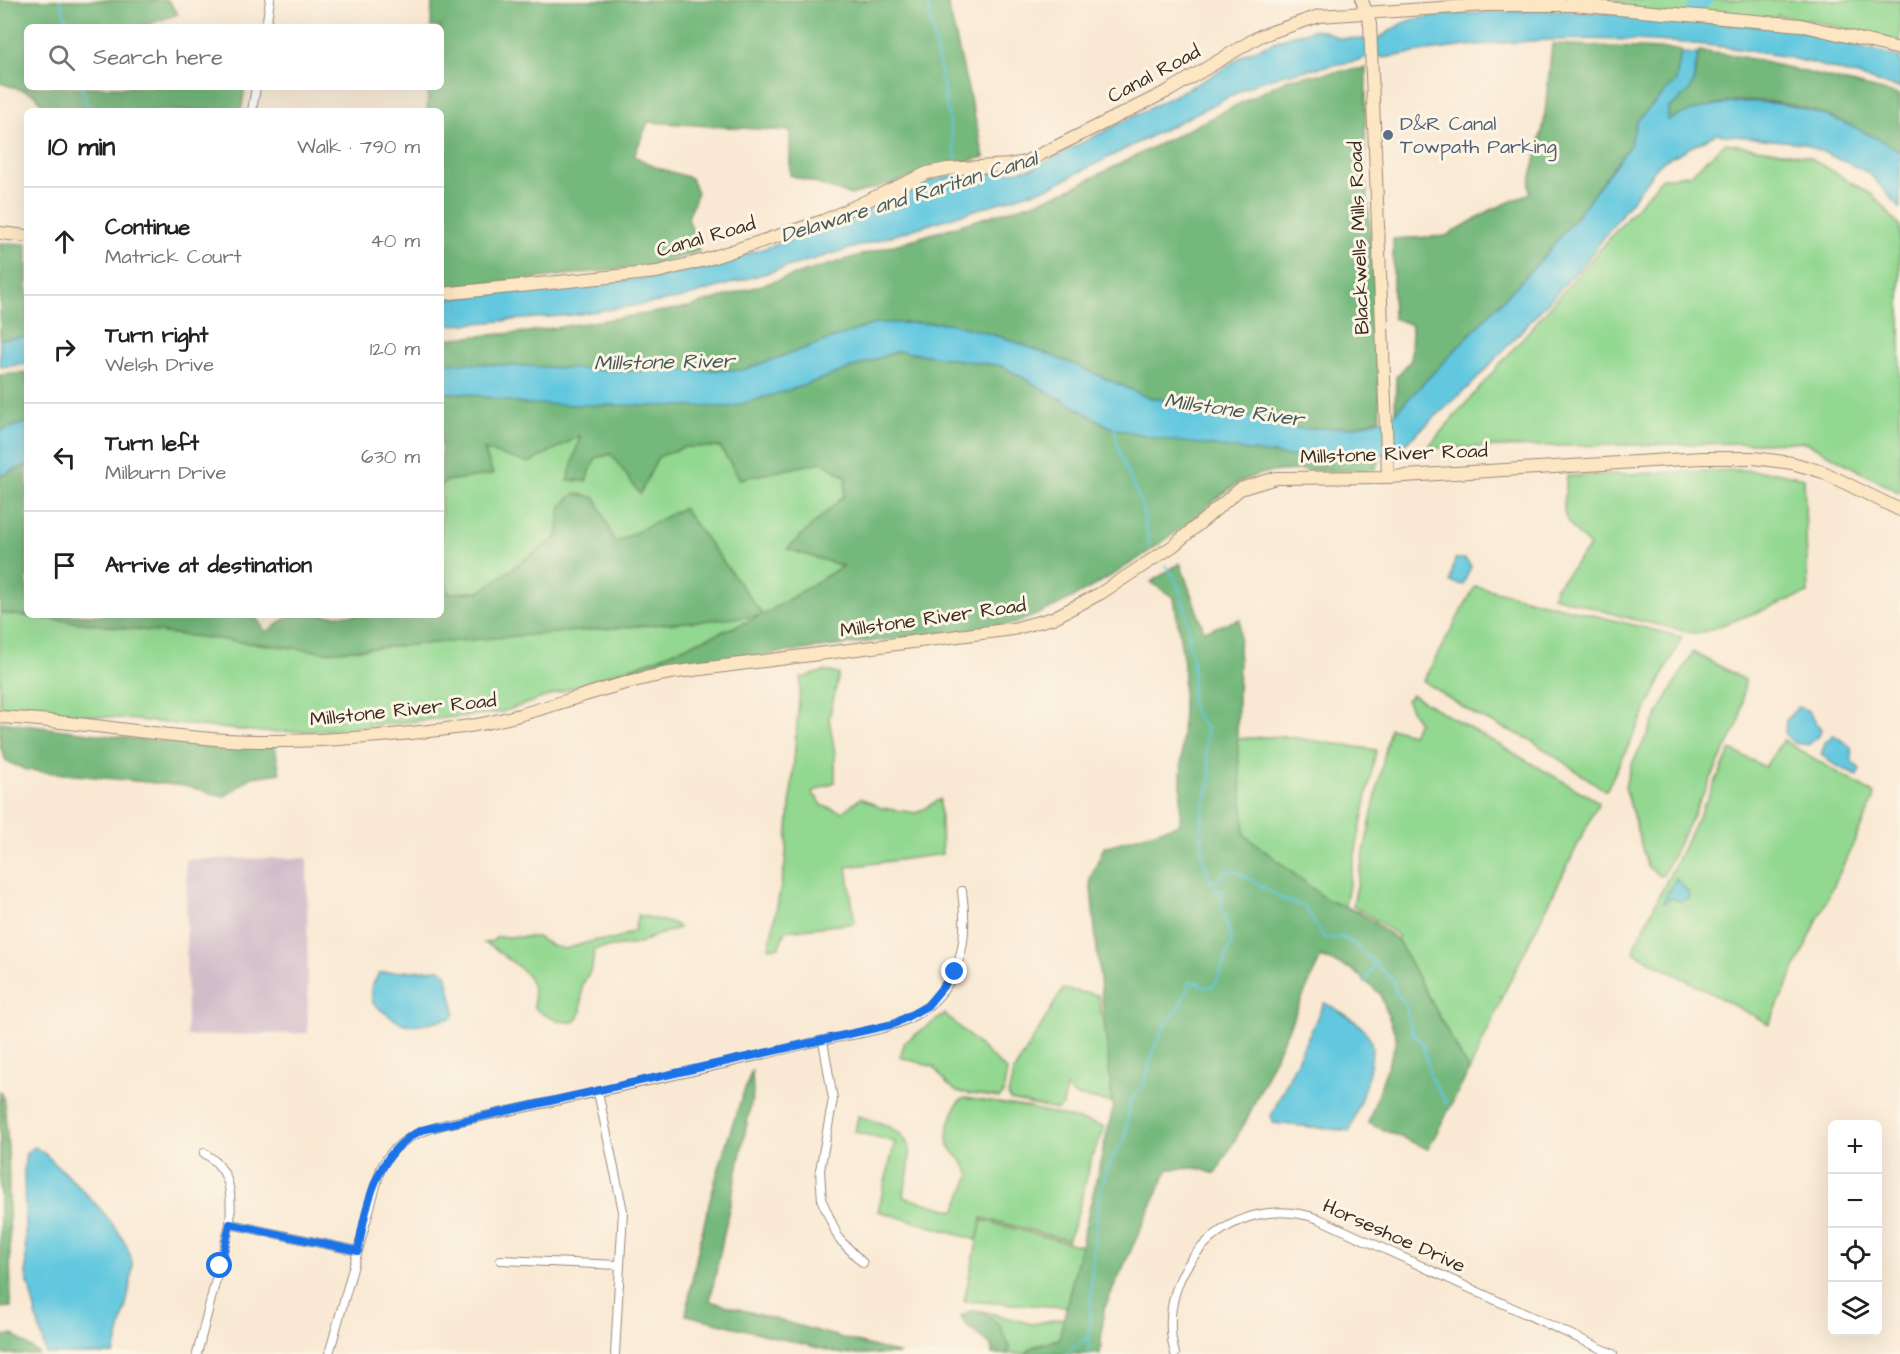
<!DOCTYPE html>
<html lang="en">
<head>
<meta charset="utf-8">
<style>
	body { margin:0; font-family:"Architects Daughter",sans-serif; background:#f2f2f2; color:#202124 }
	.controls { position:absolute; right:18px; bottom:18px; display:grid; overflow:hidden; border-radius:9px; box-shadow:0 6px 24px #0002 }
	.controls button { width:54px; height:54px; display:grid; place-items:center; padding:0; border:0; border-bottom:2px solid #e0e0e0; background:#fff; color:#202124; font:30px sans-serif }
	.stop { position:absolute; width:18px; height:18px; margin:-14px; border:4px solid #1a73e8; border-radius:50%; background:#fff }
	.stop.end { background:#1a73e8; border-color:#fff; box-shadow:0 2px 6px #0008 }
	.list { margin:0; padding:0; list-style:none }
	h2 { display:flex; justify-content:space-between; align-items:center; height:78px; margin:0; padding:0 24px; font-size:26px }
	h2 small { font-size:20px; font-weight:400; color:#757577 }
	.list li { display:grid; grid-template-columns:39px 1fr auto; gap:18px; align-items:center; box-sizing:border-box; height:108px; padding:0 24px; border-top:2px solid #e0e0e0 }
	.list b { display:block; font-size:22px; white-space:nowrap }
	.list p { margin:0; font-size:20px; white-space:nowrap; color:#757577 }
	.list em { font-size:20px; font-style:normal; color:#757577 }
	.icon { flex:none; width:33px; height:33px; fill:none; stroke:currentColor; stroke-width:2; stroke-linecap:round; stroke-linejoin:round }
	.map { position:relative; flex:none; width:1900px; height:1354px; overflow:hidden }
	.search { position:absolute; background:#fff; box-shadow:0 6px 24px #0002; left:24px; top:24px; width:420px; height:66px; display:flex; align-items:center; gap:15px; box-sizing:border-box; padding:0 21px; border-radius:9px; color:#757577; font-size:22px }
	.panel { position:absolute; background:#fff; box-shadow:0 6px 24px #0002; left:24px; top:108px; width:420px; height:510px; border-radius:9px }
	.map>svg:first-child { display:block }
</style>
</head>
<body>
<div class="map">
<svg width="1900" height="1354" viewBox="0 0 1900 1354">
	<rect width="100%" height="100%" fill="#fcf5e5"/>
	<filter id="ink" filterUnits="userSpaceOnUse"><feTurbulence type="fractalNoise" baseFrequency=".0167" numOctaves="2"/><feDisplacementMap in="SourceGraphic" scale="12" xChannelSelector="R" yChannelSelector="G"/><feConvolveMatrix kernelMatrix="1 2 1 2 8 2 1 2 1" color-interpolation-filters="sRGB"/></filter>
	<filter id="wash" filterUnits="userSpaceOnUse"><feTurbulence type="fractalNoise" baseFrequency=".008" numOctaves="4" result="noise"/><feDisplacementMap in="SourceGraphic" scale="24" xChannelSelector="R" yChannelSelector="G"/><feGaussianBlur stdDeviation="1.35" result="paint"/><feColorMatrix in="noise" values="0 0 0 0 0 0 0 0 0 0 0 0 0 0 0 0 0 1.4 0 .05"/><feComposite in="paint" operator="in"/></filter>
	<g filter="url(#wash)">
		<rect width="100%" height="100%" fill="#f9e9d4"/>
		<polygon fill="#d1bdca" points="307,858 308,1033 187,1036 186,859"/>
		<g fill="#92d891" stroke="#668158" stroke-width="1.5">
			<polygon points="1582,0 1900,0 1900,43 1818,22 1777,15 1775,28 1606,13 1607,2"/>
			<polygon points="1725,143 1807,156 1873,195 1900,226 1900,493 1806,442 1427,448 1662,178 1690,175"/>
			<polygon points="581,436 596,458 612,454 640,494 658,457 684,447 720,447 740,479 822,462 846,477 844,496 787,549 843,566 764,615 658,658 502,712 321,731 263,732 0,707 0,613 326,652 763,615 683,508 615,543 596,498 561,506 557,537 479,592 448,593 441,559 441,486 447,481 493,474 484,450"/>
			<path d="M1736,470l39,2 29,6 4,115 -110,41 -74,-17 -71,-21 2,-8 35,-42c-32,-31 -27,-26 -23,-70z"/>
			<polygon points="1475,586 1682,637 1606,791 1529,739 1477,716 1423,681"/>
			<polygon points="1693,652 1745,680 1740,720 1663,875 1659,876 1647,866 1625,786 1631,766 1664,702"/>
			<polygon points="825,671 839,674 829,718 835,754 835,782 812,792 823,806 842,812 861,798 881,808 917,813 940,799 942,854 847,867 855,923 785,931 779,947 769,948 785,865 801,678"/>
			<polygon points="1412,695 1599,802 1503,995 1499,996 1503,997 1469,1071 1397,939 1399,936 1353,905 1390,728 1412,734 1418,722 1406,700"/>
			<polygon points="1282,736 1376,750 1344,910 1341,913 1242,843 1237,739"/>
			<polygon points="1783,740 1874,794 1874,799 1769,1024 1635,953 1634,947 1731,750 1765,767"/>
			<path d="M638,915l37,9 4,4 -25,8 -15,8 -45,5 -2,19 -10,17 -1,28 -7,9c-13,1 -30,-5 -40,-15 1,-28 -5,-33 -26,-48 -11,-7 -10,-11 -24,-16l11,-3 1,-3h41l15,9 13,3 31,-9h18l20,-9z"/>
			<polygon points="1063,989 1098,995 1101,1014 1107,1014 1113,1067 1111,1102 1075,1096 1066,1087 1063,1106 1057,1110 1010,1100 1008,1095 1014,1071"/>
			<polygon points="945,1014 1007,1071 1003,1094 999,1098 958,1092 947,1084 934,1067 900,1057 905,1042"/>
			<path d="M965,1098l66,10 72,18 1,5 -12,25 -14,56 -10,28 -86,-22 -5,22 -99,-29 17,-69 -40,-10 3,-16c58,16 57,27 45,81l52,14 15,-36c-12,-29 -32,-20 -18,-59 3,-7 4,-15 13,-18z"/>
			<polygon points="982,1220 1081,1246 1066,1307 964,1301"/>
			<polygon points="982,1311 1032,1324 1064,1318 1059,1339 1033,1347 1025,1354 1006,1354 1010,1349 1000,1326"/>
		</g>
		<g fill="#75b87b" stroke="#58714c" stroke-width="1.5">
			<polygon points="0,0 168,0 178,14 142,27 27,27 27,87 245,87 241,111 46,111 35,94 0,83"/>
			<polygon points="432,0 947,0 984,157 851,195 790,175 790,131 648,122 634,156 655,167 691,178 697,194 688,218 699,251 655,265 441,289 441,111 427,111 428,87 441,87 441,27 431,27"/>
			<polygon points="1552,44 1681,50 1681,53 1676,81 1637,121 1630,145 1580,212 1542,259 1395,413 1396,377 1411,360 1412,325 1393,318 1393,239 1446,236 1489,211 1530,193 1529,186 1544,123"/>
			<path d="M1699,51l44,6 157,38v57c-49,-30 -106,-56 -166,-51 -22,2 -46,13 -67,19l2,-12 19,-16 5,-9z"/>
			<polygon points="1366,68 1365,166 1375,285 1380,418 1354,427 1301,429 1236,413 1147,397 1075,365 1008,339 949,323 876,323 743,370 627,371 441,363 441,339 527,332 689,307 1033,203 1068,190 1290,78"/>
			<polygon points="0,243 27,244 27,339 0,341"/>
			<path d="M898,351l104,15 110,62 207,32 63,-6 -7,15c-37,6 -82,-4 -118,6 -30,9 -50,34 -74,52 -52,39 -108,74 -169,97l-357,44 -58,14 162,-66 -435,36 -326,-39v-137l27,-11v150h227l12,17 25,-17h150v-56l7,34 31,-1 78,-55 4,-31 14,-13 21,5 19,45 68,-35 80,107 80,-49 -56,-17 57,-53 2,-19 -24,-15 -82,17 -20,-32h-36l-26,10 -18,37 -29,-40 -15,4 -10,23 -18,-1 12,-44 -51,27 -45,-13 9,24 -46,7 -6,5v-93h22l63,11 270,-16z"/>
			<polygon points="27,373 27,422 0,431 0,375"/>
			<polygon points="1180,563 1204,631 1240,619 1237,738 1245,835 1326,899 1359,912 1397,939 1469,1071 1428,1149 1368,1123 1397,1039 1380,994 1351,969 1321,957 1246,1121 1215,1174 1198,1168 1168,1169 1104,1309 1100,1354 1025,1354 1033,1347 1059,1339 1113,1108 1090,879 1104,847 1180,824 1184,664 1174,598 1151,582"/>
			<polygon points="0,722 144,740 275,746 280,773 252,777 224,797 186,786 26,770 6,761 0,746"/>
			<path d="M752,1070l1,24 -43,207 190,53h-57l-157,-39c13,-83 36,-167 66,-245z"/>
			<polygon points="0,1090 4,1098 8,1148 11,1307 0,1308"/>
			<polygon points="970,1311 982,1311 1000,1326 1010,1349 1006,1354 992,1354 991,1345 966,1326 961,1316"/>
			<polygon points="14,1335 39,1354 0,1354 0,1336"/>
		</g>
		<g fill="#62c8df" stroke="#4e797e" stroke-width="1.5">
			<path d="M1539,10l87,4 172,16 102,27v31c-31,-8 -61,-18 -92,-26 -127,-31 -296,-28 -425,-4 -8,-7 -16,-1 -23,2l-75,14 -27,8 -206,104 -183,57 -191,56 -106,16 -131,11v-27l217,-22 52,-12 124,-38 82,-43 43,-10 6,7 19,-9 34,-1 15,-3 177,-91 37,-24 43,-17 23,-6 11,1 14,7 27,1 14,-1 24,-15 13,-4 33,-5z"/>
			<path d="M1681,53l17,1 -5,29 -5,9 -19,16 -2,12c84,-37 159,-13 233,32v56l-31,-35 -66,-30 -87,-9 -56,29 -74,98 -112,121 -78,70 -14,2 -63,6 -158,-21 -49,-11 -110,-62 -104,-15 -102,37 -65,19 -205,-3 -63,-11h-22v-31l186,9 116,-1 134,-47h72l59,16 67,26 72,32 89,16 65,16 52,-2 35,-9 7,-5 147,-154 38,-47 50,-67 7,-24 39,-40z"/>
			<polygon points="27,337 27,364 0,367 0,339"/>
			<polygon points="27,422 27,465 0,476 0,431"/>
			<polygon points="1455,559 1465,559 1471,566 1463,585 1450,582"/>
			<polygon points="1798,707 1807,710 1821,729 1819,736 1808,745 1795,743 1785,735 1786,720"/>
			<polygon points="1834,735 1851,747 1852,762 1860,769 1857,776 1830,762 1821,754 1826,741"/>
			<polygon points="1676,878 1688,892 1689,898 1679,901 1672,897 1665,903 1663,902"/>
			<path d="M440,969l6,4 9,39 -3,6c-42,8 -45,15 -79,-15l-2,-15 8,-15z"/>
			<path d="M1324,1003c15,7 36,19 45,34 11,18 -13,73 -19,94l-77,-8 -2,-7z"/>
			<path d="M35,1147l10,7c24,24 90,80 87,115 -2,28 -12,58 -18,85h-68l-20,-80 -2,-106 2,-15z"/>
		</g>
		<g fill="none" stroke-linecap="round" stroke-linejoin="round">
			<g stroke="#62c8df" stroke-width="2">
				<polyline points="60,0 69,27"/>
				<polyline points="927,0 957,163"/>
				<polyline points="82,87 89,111"/>
				<path d="M1115,427c1,28 16,49 25,74 5,14 6,31 9,46"/>
				<polyline points="1210,881 1219,880 1225,872 1234,870 1283,899 1305,907 1320,933 1327,939 1341,937 1353,943 1393,980 1396,994 1405,1003 1412,1032 1423,1044 1431,1078 1447,1104"/>
				<polyline points="1365,983 1375,962"/>
				<polyline points="1066,1354 1089,1336"/>
				<path d="M1088,1354l5,-99 6,-60 13,-37 13,-18 5,-39 14,-16 11,-39 9,-19 15,-19 11,-26 9,1 6,5 10,-3 17,-43 -10,-37v-14l-9,-3 -11,-31v-43l9,-39 -5,-20 1,-26c-24,-28 -14,-28 -14,-59 1,-7 -2,-15 -3,-23 -2,-29 -6,-58 -24,-82"/>
			</g>
			<polyline stroke="#62c8df" stroke-width="14" points="1694,8 1705,0"/>
		</g>
	</g>
	<g filter="url(#ink)">
		<g fill="none" stroke-linecap="round" stroke-linejoin="round">
			<defs>
				<g id="street">
					<polyline points="266,27 270,0"/>
					<polyline points="252,111 256,87"/>
					<polyline points="823,1041 833,1099 820,1170 822,1201 839,1239 863,1263"/>
					<polyline points="598,1092 623,1211 615,1354"/>
					<polyline points="230,1224 358,1251"/>
					<polyline points="501,1260 620,1265"/>
					<path d="M197,1354l33,-130c2,-30 2,-54 -26,-71"/>
					<path d="M329,1354l52,-186c14,-28 37,-36 65,-44 122,-25 244,-51 365,-81 38,-9 85,-11 116,-36 37,-30 41,-73 35,-116"/>
					<path d="M1175,1354c-24,-86 59,-166 144,-135l294,135"/>
				</g>
				<g id="secondary">
					<polyline points="1362,0 1370,24 1388,477"/>
					<polyline points="0,233 27,236"/>
					<polyline points="441,294 657,272 705,260 823,221 927,173 947,169 1009,165 1025,162 1170,90 1260,36 1319,16 1486,5 1573,5 1801,25 1900,49"/>
					<path d="M0,717c76,4 151,18 227,23 78,4 158,-3 236,-13 71,-10 136,-42 207,-54l343,-44 40,-11 48,-25 72,-47 67,-57 36,-11 112,-1 314,-19h52l38,5 31,9 77,38"/>
				</g>
			</defs>
			<use href="#street" stroke="#9a8a79" stroke-width="10"/>
			<use href="#secondary" stroke="#9a8a79" stroke-width="14"/>
			<use href="#street" stroke="#fff" stroke-width="8"/>
			<use href="#secondary" stroke="#fce6c4" stroke-width="12"/>
		</g>
	</g>
	<g fill="none" stroke-linecap="round" stroke-linejoin="round" filter="url(#ink)">
		<path stroke="#1a73e8" stroke-width="8" d="M220,1266l10,-42 128,27c8,-46 18,-100 64,-121l472,-106 33,-18 28,-34"/>
	</g>
	<circle fill="#5c6f8a" stroke="#fcf5e5" stroke-width="2" cx="1388" cy="135" r="6"/>
	<g text-anchor="middle" dominant-baseline="central" stroke-width="6" stroke-linejoin="round" paint-order="stroke">
		<g font-size="20" fill="#3b2a1e" stroke="#fcf5e5">
			<text transform="translate(1154 74) rotate(-28)">Canal Road</text>
			<text transform="translate(706 237) rotate(-16)">Canal Road</text>
			<text transform="translate(1359 238) rotate(-92)">Blackwells Mills Road</text>
			<text transform="translate(1394 454) rotate(-2)">Millstone River Road</text>
			<text transform="translate(933 618) rotate(-8)">Millstone River Road</text>
			<text transform="translate(403 710) rotate(-6)">Millstone River Road</text>
			<text transform="translate(1394 1236) rotate(24)">Horseshoe Drive</text>
		</g>
		<g font-size="20" fill="#4e5e75" stroke="#fcf5e5" text-anchor="start">
			<text x="1400" y="124">D&amp;R Canal<tspan x="1400" dy="23">Towpath Parking</tspan></text>
		</g>
		<g font-size="21" font-style="italic" fill="#475958" stroke="#fcf5e5">
			<text transform="translate(909 197) rotate(-17)">Delaware and Raritan Canal</text>
			<text transform="translate(664 362) rotate(-1)">Millstone River</text>
			<text transform="translate(1234 410) rotate(8)">Millstone River</text>
		</g>
	</g>
</svg>
<div class="controls">
<button>+</button>
<button>−</button>
<button><svg class="icon" aria-label="locate" viewBox="0 0 24 24"><circle cx="12" cy="12" r="6"/><path d="M12 2v4M12 18v4M2 12h4M18 12h4"/></svg></button>
<button><svg class="icon" aria-label="layers" viewBox="0 0 24 24"><path d="M12 4l9 5-9 5-9-5zM3 14l9 5 9-5"/></svg></button>
</div>
<div class="stop" style="left:220px;top:1266px"></div>
<div class="stop end" style="left:955px;top:972px"></div>
<div class="search"><svg class="icon" aria-label="search" viewBox="0 0 24 24"><circle cx="10" cy="10" r="6"/><path d="M15 15l6 6"/></svg>Search here</div>
<section class="panel">
<h2>10 min<small>Walk · 790 m</small></h2>
<ul class="list">
<li><svg class="icon" aria-label="ahead" viewBox="0 0 24 24"><path d="M12 20V5M6 11l6-6 6 6"/></svg><div><b>Continue</b><p>Matrick Court</p></div><em>40 m</em></li>
<li><svg class="icon" aria-label="right" viewBox="0 0 24 24"><path d="M7 20v-9h11M14 6l5 5-5 5"/></svg><div><b>Turn right</b><p>Welsh Drive</p></div><em>120 m</em></li>
<li><svg class="icon" aria-label="left" viewBox="0 0 24 24"><path d="M17 20v-9H6M10 6l-5 5 5 5"/></svg><div><b>Turn left</b><p>Milburn Drive</p></div><em>630 m</em></li>
<li><svg class="icon" aria-label="arrive" viewBox="0 0 24 24"><path d="M6 21V4h12l-3 4 3 4H6"/></svg><div><b>Arrive at destination</b></div></li>
</ul>
</section>
</div>
</body>
</html>
